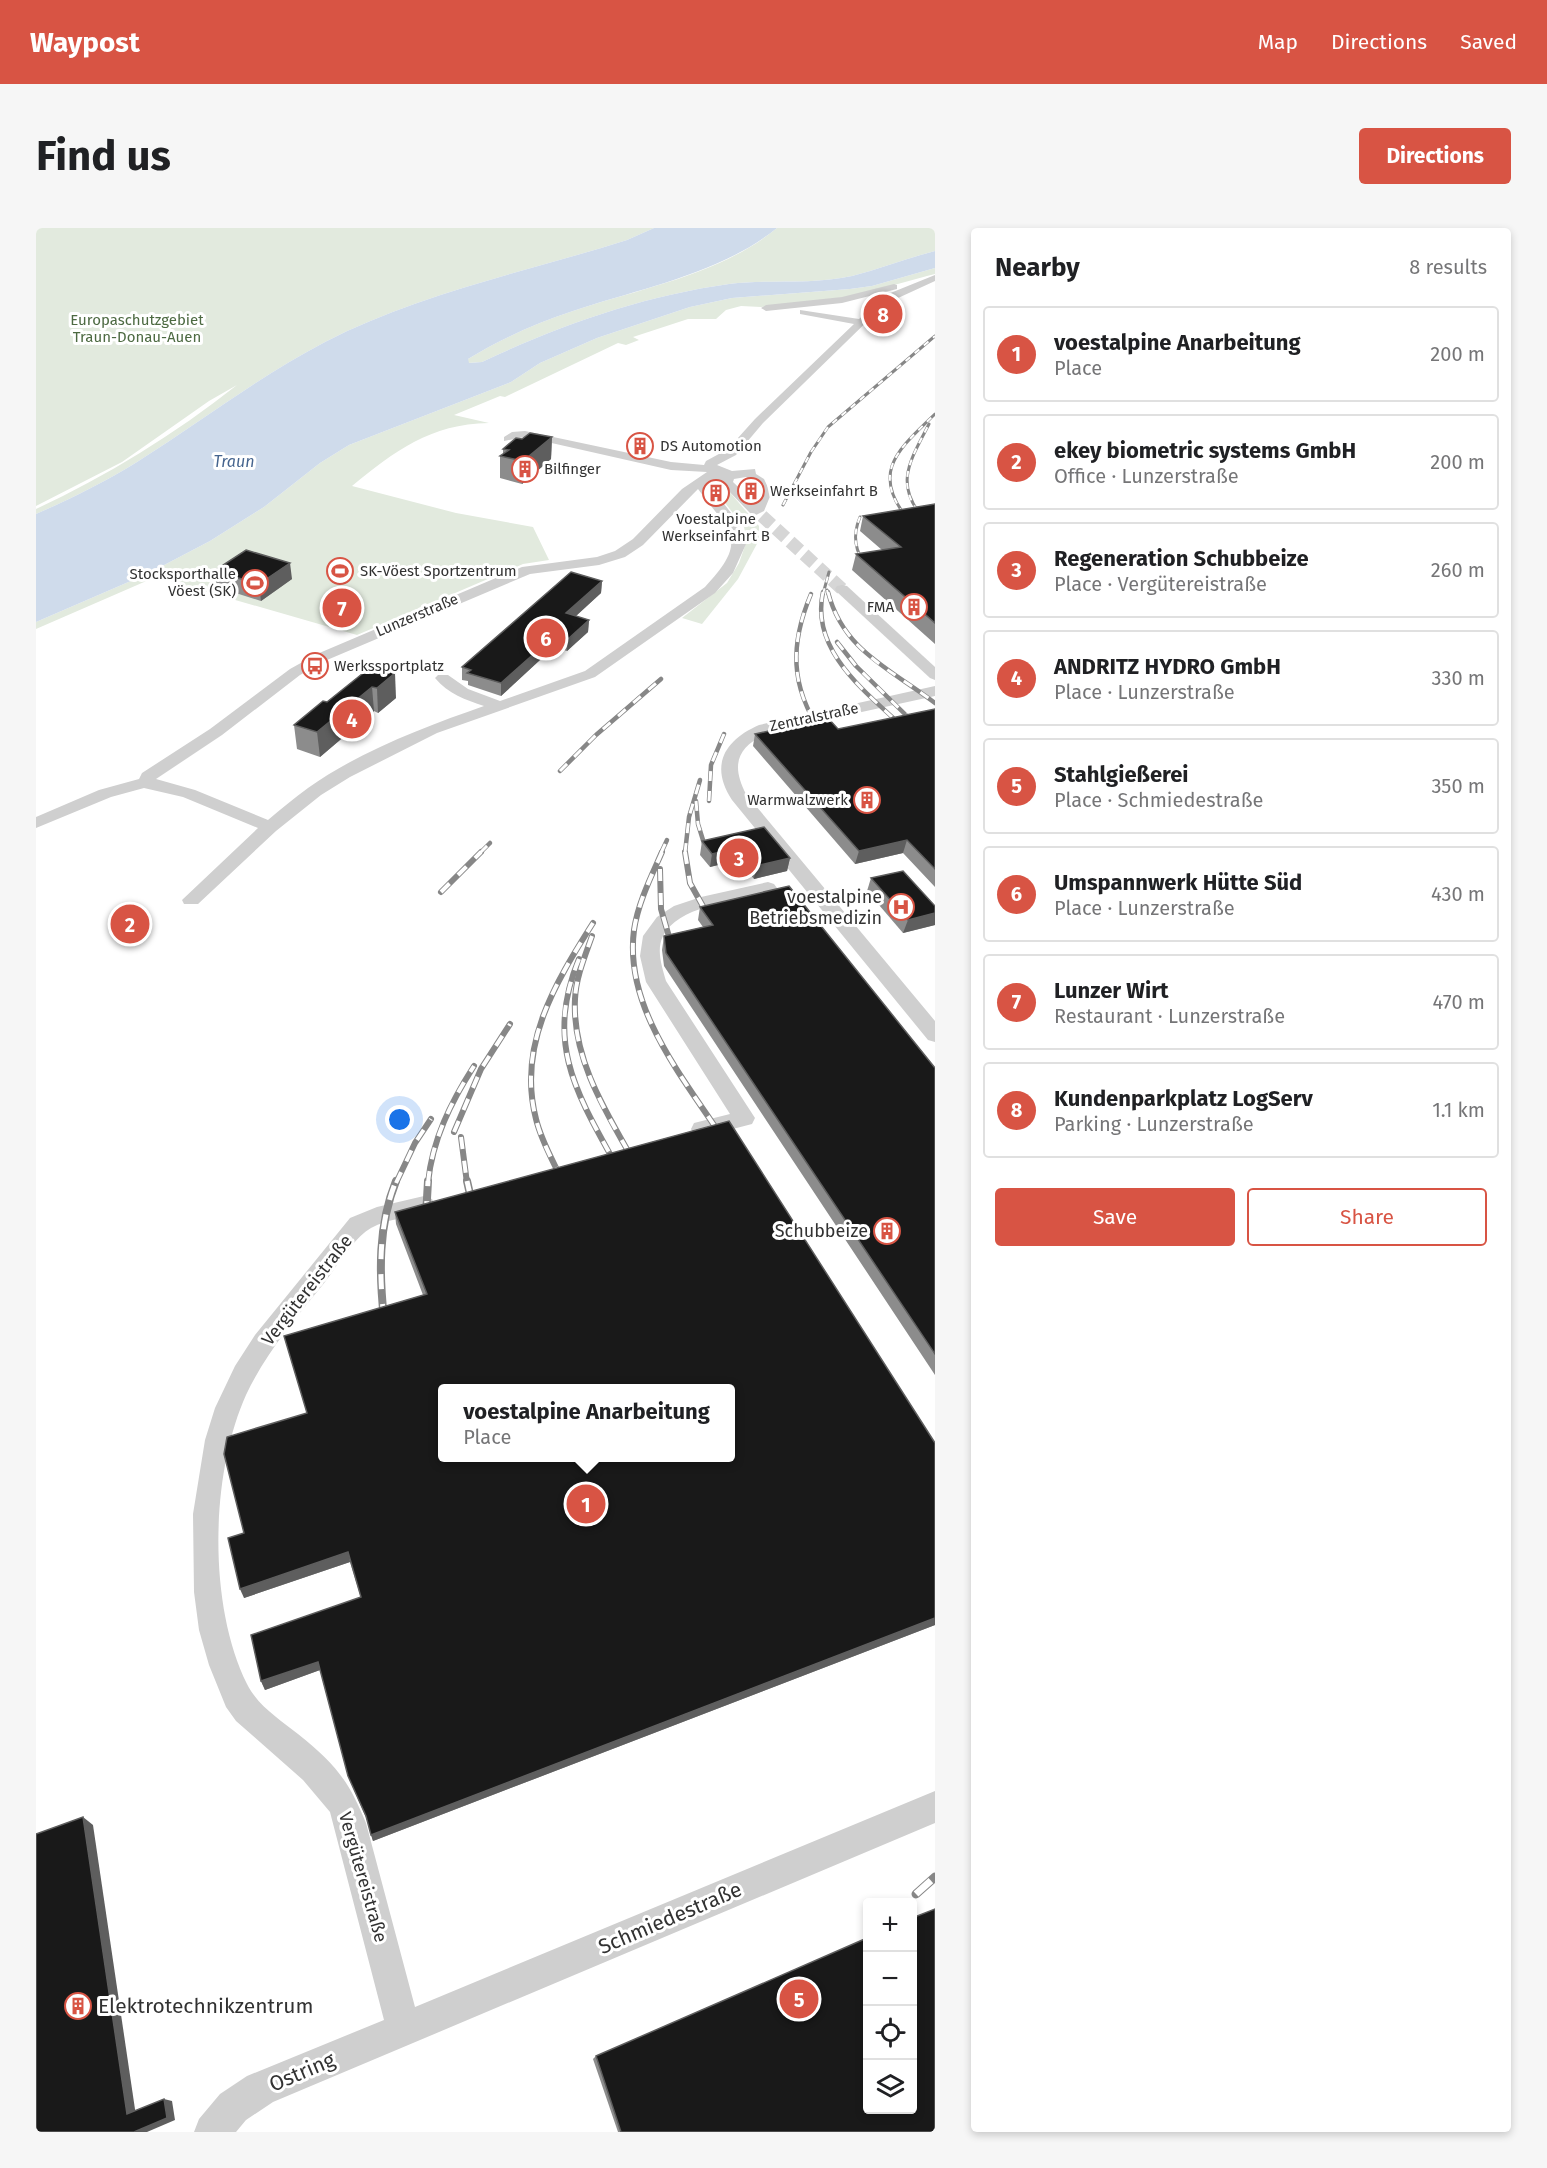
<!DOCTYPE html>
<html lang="en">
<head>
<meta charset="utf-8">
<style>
	body { margin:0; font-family:"Fira Sans",sans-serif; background:#f6f6f6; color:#202124 }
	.controls { position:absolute; right:18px; bottom:18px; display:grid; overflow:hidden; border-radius:6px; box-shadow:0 3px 9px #0003 }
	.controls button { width:54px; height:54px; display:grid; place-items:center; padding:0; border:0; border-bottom:2px solid #e0e0e0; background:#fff; color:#202124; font:30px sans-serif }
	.you { position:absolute; left:364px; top:892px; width:21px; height:21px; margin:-15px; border:4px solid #fff; border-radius:50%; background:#1a73e8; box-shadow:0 0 0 9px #1a73e833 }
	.badge { display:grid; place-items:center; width:39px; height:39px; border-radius:50%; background:#d85444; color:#fff; font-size:20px; font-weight:700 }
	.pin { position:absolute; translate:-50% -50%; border:3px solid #fff; box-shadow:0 2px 6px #0006 }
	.popup { position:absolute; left:402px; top:1156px; width:297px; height:78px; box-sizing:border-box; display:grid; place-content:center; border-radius:6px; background:#fff; filter:drop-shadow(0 2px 4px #0005); font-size:20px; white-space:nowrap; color:#757577 }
	.popup b { font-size:22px; color:#202124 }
	.popup::after { content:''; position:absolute; left:50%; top:100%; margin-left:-12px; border:12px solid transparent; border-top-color:#fff }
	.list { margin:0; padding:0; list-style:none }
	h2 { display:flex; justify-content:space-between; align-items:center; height:78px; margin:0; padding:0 24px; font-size:26px }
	h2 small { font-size:20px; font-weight:400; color:#757577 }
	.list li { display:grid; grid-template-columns:39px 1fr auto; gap:18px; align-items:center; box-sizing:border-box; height:96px; margin:0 12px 12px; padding:0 12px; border:2px solid #e0e0e0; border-radius:6px }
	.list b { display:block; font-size:22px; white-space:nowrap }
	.list p { margin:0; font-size:20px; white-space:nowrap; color:#757577 }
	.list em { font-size:20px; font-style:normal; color:#757577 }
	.actions { display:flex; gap:12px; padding:18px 24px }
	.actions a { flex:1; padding:14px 0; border:2px solid #d85444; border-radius:6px; text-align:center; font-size:21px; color:#d85444 }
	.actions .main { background:#d85444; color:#fff }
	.icon { flex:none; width:33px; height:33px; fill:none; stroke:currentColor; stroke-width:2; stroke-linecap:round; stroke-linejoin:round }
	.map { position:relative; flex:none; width:899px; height:1904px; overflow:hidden; border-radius:6px }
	header { display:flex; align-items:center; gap:36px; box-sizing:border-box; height:84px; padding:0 30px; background:#d85444; color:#fff }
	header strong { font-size:28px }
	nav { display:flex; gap:33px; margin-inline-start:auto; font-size:21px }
	.intro { display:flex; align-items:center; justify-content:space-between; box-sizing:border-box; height:144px; padding:0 36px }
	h1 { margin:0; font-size:42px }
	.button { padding:15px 27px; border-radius:6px; background:#d85444; color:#fff; font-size:21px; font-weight:700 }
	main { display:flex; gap:36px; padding:0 36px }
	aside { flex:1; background:#fff; border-radius:6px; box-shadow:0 3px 9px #0003 }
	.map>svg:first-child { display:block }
</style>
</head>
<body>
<header>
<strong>Waypost</strong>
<nav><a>Map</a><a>Directions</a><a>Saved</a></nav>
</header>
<div class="intro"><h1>Find us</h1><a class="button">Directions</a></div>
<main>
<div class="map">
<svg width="899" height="1904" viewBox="0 0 899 1904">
	<rect width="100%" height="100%" fill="#fff"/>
	<g fill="#e2eade">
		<path d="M0,0h618l-27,12c-101,32 -207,53 -302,102 -67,35 -125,80 -188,120 -32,20 -67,37 -101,52v-5c71,-33 139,-75 201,-124l-28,16 -87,61 -86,44z"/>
		<path d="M741,0h158v23c-28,7 -55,18 -83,25 -40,9 -82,3 -123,8 -86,12 -169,41 -247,78l-14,1v-4c33,-20 68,-36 105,-48 68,-23 147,-36 204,-83z"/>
		<path d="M899,40v6l-8,2 -73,20 -93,11 -20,-1 -15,4 -10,9h-28l-55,18 6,3 -13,5 -8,-2 -113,54 -5,-1 -46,19 35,8c-59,1 -94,28 -137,63l104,27 77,14 16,33 -26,4 -166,71 -198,-57 -8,1 -115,50v-7l111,-48 63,-33 54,-34 56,-44 29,-18 162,-63 29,-19 57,-25 93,-31 42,-9 118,-9 22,-3z"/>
		<polygon points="674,254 690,260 723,298 723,312 702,351 666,396 646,390 691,355 703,335 711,312 708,299 678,261 673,261 671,257"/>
	</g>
	<path fill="#cfdbeb" d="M618,0h123c-57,46 -136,60 -204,83 -37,12 -72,28 -105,48l1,4 13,-1c78,-37 161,-66 247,-78 41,-5 83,1 123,-8 28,-7 55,-18 83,-25v17l-63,18 -22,3 -118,9 -42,9 -93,31 -57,25 -29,19 -162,63 -29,18 -56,44 -54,34 -63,33 -111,48v-108c34,-15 69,-32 101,-52 63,-40 121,-85 188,-120 95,-49 201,-70 302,-102z"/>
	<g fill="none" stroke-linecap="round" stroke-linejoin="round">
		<polyline stroke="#d6d6d6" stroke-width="13" stroke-dasharray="13 6" stroke-linecap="butt" points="726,288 806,361"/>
		<g fill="#cfcfcf" fill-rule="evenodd">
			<path d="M899,47v6l-50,23 -122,119 -27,32 -19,10 15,6 23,-2 1,5 8,5 7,15 -7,17 -8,4 -5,-1 -30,-31h-13l30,39 8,15v7l-13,29 -18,20 -120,84 -158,56 -87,44 -29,18 -45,36 -78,73h-14l-2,-4 76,-72 -75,-31 -39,-9 -33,9 -75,31v-11l63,-27 40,-11 3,-6 68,-44 80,-60 27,-15 205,-87 75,-10 18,-6 18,-12 49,-50 25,-17 -36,-2 -146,-33 -21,4v-4l8,-5 13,-1 146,31 33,3 2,-4 22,-12 27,-30 99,-95 -54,-10v-4l59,9 29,-25zM710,249l9,7 4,10 -4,9 -22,-21 1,-3zM662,261c32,44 52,50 7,98l-120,84 -85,30 -32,-12 -20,-14h-10l-3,3c13,16 31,22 49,28 -57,20 -126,46 -176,82 -14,10 -27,21 -40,32l-73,-30 -39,-11 66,-44 78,-60 27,-15 203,-86 69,-9 26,-8 18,-12z"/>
			<polygon points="858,56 861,57 861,61 806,75 730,83 725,80 730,77 806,69"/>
			<polygon points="806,357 811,358 899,439 899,452 894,450 801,364 799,361 801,358"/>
			<path d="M899,458v10l-165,36c-32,14 -40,31 -24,62l189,227v21l-7,-2 -196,-240c-23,-35 -7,-60 27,-75z"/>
			<path d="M732,654l6,2 3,4 -3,4c-30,8 -95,12 -111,44 -7,14 -1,31 3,45l89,137 -3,6 -50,13 -8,-2 -3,-6 3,-6 36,-9 -84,-132 -6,-26 3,-20 14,-19 17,-11 27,-9z"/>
			<path d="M388,968l8,3 3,6 -3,6c-19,7 -44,7 -61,17 -19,11 -36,42 -50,59 -27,33 -57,69 -75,108 -36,80 -38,210 1,289 11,22 32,35 51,50 37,30 50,45 68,89l49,184 520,-216v32l-662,279 -27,18 -10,12h-42l5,-13 21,-25 27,-18 137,-56 -54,-208 -27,-32 -67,-59 -10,-14 -17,-42 -10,-35 -5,-38 -1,-78 12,-74 10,-32 20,-42 20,-31 95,-117 27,-11z"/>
		</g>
		<defs>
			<g id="rail-far4">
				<polyline points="747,277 775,224 792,199 899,108"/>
				<path d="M824,289c-8,19 -5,34 7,51"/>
				<path d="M889,292c-32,-35 -15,-59 4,-96"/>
				<path d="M875,295c-43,-50 -13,-73 24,-109"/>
				<polyline points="791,362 792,366"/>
				<polyline points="787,366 793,344"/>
			</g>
			<g id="rail-far3">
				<path d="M787,364c-13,59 43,100 80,135"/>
				<path d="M792,364c15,59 63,77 107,111"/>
				<path d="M775,366c-21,50 -21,92 10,138"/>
				<polyline points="801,414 820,438 880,497"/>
				<polyline points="524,543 560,507 625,451"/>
				<polyline points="660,573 662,596 671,625"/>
				<polyline points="673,573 675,537 688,506"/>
				<polyline points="444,625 454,615"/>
				<polyline points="625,625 631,612"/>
				<polyline points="649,625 653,589 664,552"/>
			</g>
			<g id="rail-far2">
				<path d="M626,624c-11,25 -24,51 -28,78 -10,76 47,145 86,204"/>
				<polyline points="649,624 654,655 673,689"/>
				<polyline points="624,641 625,681 636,719"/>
				<polyline points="405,664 445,624"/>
				<path d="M556,708c-7,20 -16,41 -17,63 -3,58 29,110 57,159"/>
				<path d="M543,731c-34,82 -4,132 36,204"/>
				<polyline points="418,904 445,841 474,796"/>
				<polyline points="425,909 431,955"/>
				<path d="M525,950c-9,-19 -20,-38 -25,-59 -19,-73 19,-136 57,-196"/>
				<polyline points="360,955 379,915 395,891"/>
				<path d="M392,955c4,-43 23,-81 46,-117"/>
			</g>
			<g id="rail-far1">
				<polyline points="431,953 436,975"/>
				<polyline points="390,988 392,953"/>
				<path d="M348,1091c-5,-46 -6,-93 12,-138"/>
			</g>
			<polyline id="rail" points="880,1666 899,1649"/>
		</defs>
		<use href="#rail-far4" stroke="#878787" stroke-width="3"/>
		<use href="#rail-far3" stroke="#878787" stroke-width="4.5"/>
		<use href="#rail-far2" stroke="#878787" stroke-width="6"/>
		<use href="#rail-far1" stroke="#878787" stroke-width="8"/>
		<use href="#rail" stroke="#878787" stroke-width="9"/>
		<use href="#rail-far4" stroke="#fff" stroke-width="2" stroke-dasharray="6" stroke-linecap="butt"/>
		<use href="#rail-far3" stroke="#fff" stroke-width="3" stroke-dasharray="10" stroke-linecap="butt"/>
		<use href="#rail-far2" stroke="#fff" stroke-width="4" stroke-dasharray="12" stroke-linecap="butt"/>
		<use href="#rail-far1" stroke="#fff" stroke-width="5" stroke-dasharray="15" stroke-linecap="butt"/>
		<use href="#rail" stroke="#fff" stroke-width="7" stroke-dasharray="20" stroke-linecap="butt"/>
	</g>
	<g fill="#8c8c8c">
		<polygon points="516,209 515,231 486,256 464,250 464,228 467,227 467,221 486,211"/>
		<polygon points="899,276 899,416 816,342 820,326 846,322 824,303 827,288"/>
		<polygon points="178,343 256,351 225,373 181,359"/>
		<polygon points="566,353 565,365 540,388 553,392 552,404 531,423 518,419 465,468 432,457 432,453 426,452 426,439"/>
		<polygon points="336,438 360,470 342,485 338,483 284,529 261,521 258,497 291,474"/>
		<polygon points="899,481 899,659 867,625 819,636 717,518 719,506 802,501"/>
		<polygon points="728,599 754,630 751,643 718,651 702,632 674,639 664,627 666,613"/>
		<polygon points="835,650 899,678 899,697 867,705 831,663"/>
		<polygon points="664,679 899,840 899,1147 628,738 626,722 628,708 667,699 662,692"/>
		<polygon points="359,984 899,1215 899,1397 337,1613 331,1592 312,1548 284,1442 229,1462 225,1453 325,1370 314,1334 208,1370 208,1305 271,1185 248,1108 387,1067 360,996"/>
		<polygon points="560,1828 899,1904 582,1904 557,1831"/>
	</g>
	<g fill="#5e5e5e">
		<polygon points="516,209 515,231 486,256 487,233"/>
		<polygon points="254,335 256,351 225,373 223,356"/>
		<polygon points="566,353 565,365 529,398 530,385"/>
		<polygon points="553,392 552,404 531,423 532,411"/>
		<polygon points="519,407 518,419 465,468 465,455"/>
		<polygon points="359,445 360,470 342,485 341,460"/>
		<polygon points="336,459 338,483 284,529 281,504"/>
		<polygon points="871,612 867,625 819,636 823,623"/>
		<polygon points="705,619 702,632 674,639 676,626"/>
		<polygon points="754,630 751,643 718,651 720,638"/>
		<polygon points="899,685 899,697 867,705 872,692"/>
		<polygon points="312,1324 314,1334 208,1370 204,1361"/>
		<polygon points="899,1390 899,1397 337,1613 335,1607"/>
		<polygon points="282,1434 284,1442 229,1462 225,1453"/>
		<polygon points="47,1589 57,1597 100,1888 91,1886"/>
		<polygon points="128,1871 136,1873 139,1892 111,1904 98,1904"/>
	</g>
	<g fill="#191919" stroke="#5e5e5e" stroke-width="1.5" fill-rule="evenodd">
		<polygon points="494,205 516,209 487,233 464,228 473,222 467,221 480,210 486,211"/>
		<polygon points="899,276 899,395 820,326 865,319 827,288"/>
		<polygon points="210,322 254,335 223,356 178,343"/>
		<polygon points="535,344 566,353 530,385 553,392 532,411 519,407 465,455 431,445 435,442 426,439"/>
		<polygon points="336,438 359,445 341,460 336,459 281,504 258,497 287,473 291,474"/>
		<polygon points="899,481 899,641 871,612 823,623 719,506 792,490 802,501"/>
		<polygon points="728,599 754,630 720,638 705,619 676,626 666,613"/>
		<polygon points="867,643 899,678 899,685 872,692 835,650"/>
		<polygon points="753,658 899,840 899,1126 630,725 628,708 677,697 664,679"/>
		<path d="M693,893l206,322v175l-564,217 -5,-19 -18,-40 -30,-114 -57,19 -10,-46 110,-38 -13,-45 -108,37 -12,-51 16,-5 -20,-79 3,-17 80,-24 -23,-77 143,-42 -32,-82zM406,1161h288v69h-288z"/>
		<polygon points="47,1589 91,1886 128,1871 131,1890 98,1904 0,1904 0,1606"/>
		<polygon points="899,1681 899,1904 585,1904 560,1828 831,1710 831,1881 876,1881 876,1690"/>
	</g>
	<defs>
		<symbol id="building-ring" viewBox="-11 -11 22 22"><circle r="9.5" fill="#fff" stroke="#d85444" stroke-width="1.5"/><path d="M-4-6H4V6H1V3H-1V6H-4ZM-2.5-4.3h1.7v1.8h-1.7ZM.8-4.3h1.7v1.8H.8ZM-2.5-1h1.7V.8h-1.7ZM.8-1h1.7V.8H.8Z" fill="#d85444"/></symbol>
		<symbol id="stadium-ring" viewBox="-11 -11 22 22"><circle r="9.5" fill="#fff" stroke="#d85444" stroke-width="1.5"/><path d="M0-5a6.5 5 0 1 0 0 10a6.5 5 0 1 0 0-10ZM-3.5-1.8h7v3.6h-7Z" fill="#d85444"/></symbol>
		<symbol id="bus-ring" viewBox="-11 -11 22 22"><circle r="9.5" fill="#fff" stroke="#d85444" stroke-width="1.5"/><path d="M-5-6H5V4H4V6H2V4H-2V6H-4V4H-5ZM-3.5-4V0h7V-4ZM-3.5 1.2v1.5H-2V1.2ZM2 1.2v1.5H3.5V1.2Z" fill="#d85444"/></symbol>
		<symbol id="hospital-ring" viewBox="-11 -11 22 22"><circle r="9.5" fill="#fff" stroke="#d85444" stroke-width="1.5"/><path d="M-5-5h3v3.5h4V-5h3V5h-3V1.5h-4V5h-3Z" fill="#d85444"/></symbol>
	</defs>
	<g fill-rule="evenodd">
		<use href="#building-ring" x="589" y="203" width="30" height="30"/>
		<use href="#building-ring" x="474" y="226" width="30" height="30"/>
		<use href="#building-ring" x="700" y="248" width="30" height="30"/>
		<use href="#building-ring" x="665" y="250" width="30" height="30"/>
		<use href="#stadium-ring" x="289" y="328" width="30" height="30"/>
		<use href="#stadium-ring" x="204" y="340" width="30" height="30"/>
		<use href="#building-ring" x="863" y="364" width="30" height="30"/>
		<use href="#bus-ring" x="264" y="423" width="30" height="30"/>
		<use href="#building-ring" x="816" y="557" width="30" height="30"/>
		<use href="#hospital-ring" x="850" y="664" width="30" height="30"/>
		<use href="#building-ring" x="836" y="988" width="30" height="30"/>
		<use href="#building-ring" x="27" y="1763" width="30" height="30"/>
	</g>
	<g text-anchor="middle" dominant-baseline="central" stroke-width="6" stroke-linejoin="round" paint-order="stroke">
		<g font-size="15" fill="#4d6a42" stroke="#fff">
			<text x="101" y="92">Europaschutzgebiet<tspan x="101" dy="17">Traun-Donau-Auen</tspan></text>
		</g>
		<g font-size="15" fill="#323232" stroke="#fff" text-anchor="start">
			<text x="624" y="218">DS Automotion</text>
			<text x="508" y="241">Bilfinger</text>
			<text x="734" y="263">Werkseinfahrt B</text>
			<text x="680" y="291" text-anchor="middle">Voestalpine<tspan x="680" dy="17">Werkseinfahrt B</tspan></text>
			<text x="324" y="343">SK-Vöest Sportzentrum</text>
			<text x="200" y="346" text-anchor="end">Stocksporthalle<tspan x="200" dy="17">Vöest (SK)</tspan></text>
			<text x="858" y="379" text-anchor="end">FMA</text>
			<text x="298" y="438">Werkssportplatz</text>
			<text x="812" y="572" text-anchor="end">Warmwalzwerk</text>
		</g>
		<g font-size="15" fill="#323232" stroke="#fff">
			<text transform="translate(381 387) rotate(-23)">Lunzerstraße</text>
			<text transform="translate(778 489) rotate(-12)">Zentralstraße</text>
		</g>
		<g font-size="16" font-style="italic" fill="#45648e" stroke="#fff">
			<text x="198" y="233">Traun</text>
		</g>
		<g font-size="18" fill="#323232" stroke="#fff" text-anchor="end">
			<text x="846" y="669">voestalpine<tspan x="846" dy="21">Betriebsmedizin</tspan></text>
			<text x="832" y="1003">Schubbeize</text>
		</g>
		<g font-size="18" fill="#323232" stroke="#fff">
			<text transform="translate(271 1062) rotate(-52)">Vergütereistraße</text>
			<text transform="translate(327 1649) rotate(74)">Vergütereistraße</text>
		</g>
		<g font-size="21" fill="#323232" stroke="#fff">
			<text transform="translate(634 1690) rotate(-23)">Schmiedestraße</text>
			<text transform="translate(266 1844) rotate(-23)">Ostring</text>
		</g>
		<g font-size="21" fill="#323232" stroke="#fff" text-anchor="start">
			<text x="62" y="1778">Elektrotechnikzentrum</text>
		</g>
	</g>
</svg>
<div class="controls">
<button>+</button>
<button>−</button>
<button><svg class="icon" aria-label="locate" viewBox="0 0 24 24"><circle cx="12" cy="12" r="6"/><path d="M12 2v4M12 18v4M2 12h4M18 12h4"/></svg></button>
<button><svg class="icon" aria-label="layers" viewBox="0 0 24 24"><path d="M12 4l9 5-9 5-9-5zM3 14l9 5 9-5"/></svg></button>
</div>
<div class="you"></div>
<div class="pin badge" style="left:550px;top:1276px">1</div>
<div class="popup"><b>voestalpine Anarbeitung</b>Place</div>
<div class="pin badge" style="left:94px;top:696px">2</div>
<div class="pin badge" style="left:703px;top:630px">3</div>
<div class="pin badge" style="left:316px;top:491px">4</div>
<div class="pin badge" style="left:763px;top:1771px">5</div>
<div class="pin badge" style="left:510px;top:410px">6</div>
<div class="pin badge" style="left:306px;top:380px">7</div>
<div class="pin badge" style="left:847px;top:86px">8</div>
</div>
<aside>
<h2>Nearby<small>8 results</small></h2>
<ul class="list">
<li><span class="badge">1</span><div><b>voestalpine Anarbeitung</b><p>Place</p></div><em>200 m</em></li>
<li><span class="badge">2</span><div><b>ekey biometric systems GmbH</b><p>Office · Lunzerstraße</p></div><em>200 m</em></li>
<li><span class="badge">3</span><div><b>Regeneration Schubbeize</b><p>Place · Vergütereistraße</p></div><em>260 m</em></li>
<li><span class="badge">4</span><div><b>ANDRITZ HYDRO GmbH</b><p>Place · Lunzerstraße</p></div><em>330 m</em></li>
<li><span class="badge">5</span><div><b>Stahlgießerei</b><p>Place · Schmiedestraße</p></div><em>350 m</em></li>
<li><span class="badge">6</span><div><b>Umspannwerk Hütte Süd</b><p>Place · Lunzerstraße</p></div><em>430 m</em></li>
<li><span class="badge">7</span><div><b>Lunzer Wirt</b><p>Restaurant · Lunzerstraße</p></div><em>470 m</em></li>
<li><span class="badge">8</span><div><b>Kundenparkplatz LogServ</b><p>Parking · Lunzerstraße</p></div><em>1.1 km</em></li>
</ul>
<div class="actions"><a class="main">Save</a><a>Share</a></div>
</aside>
</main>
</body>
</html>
